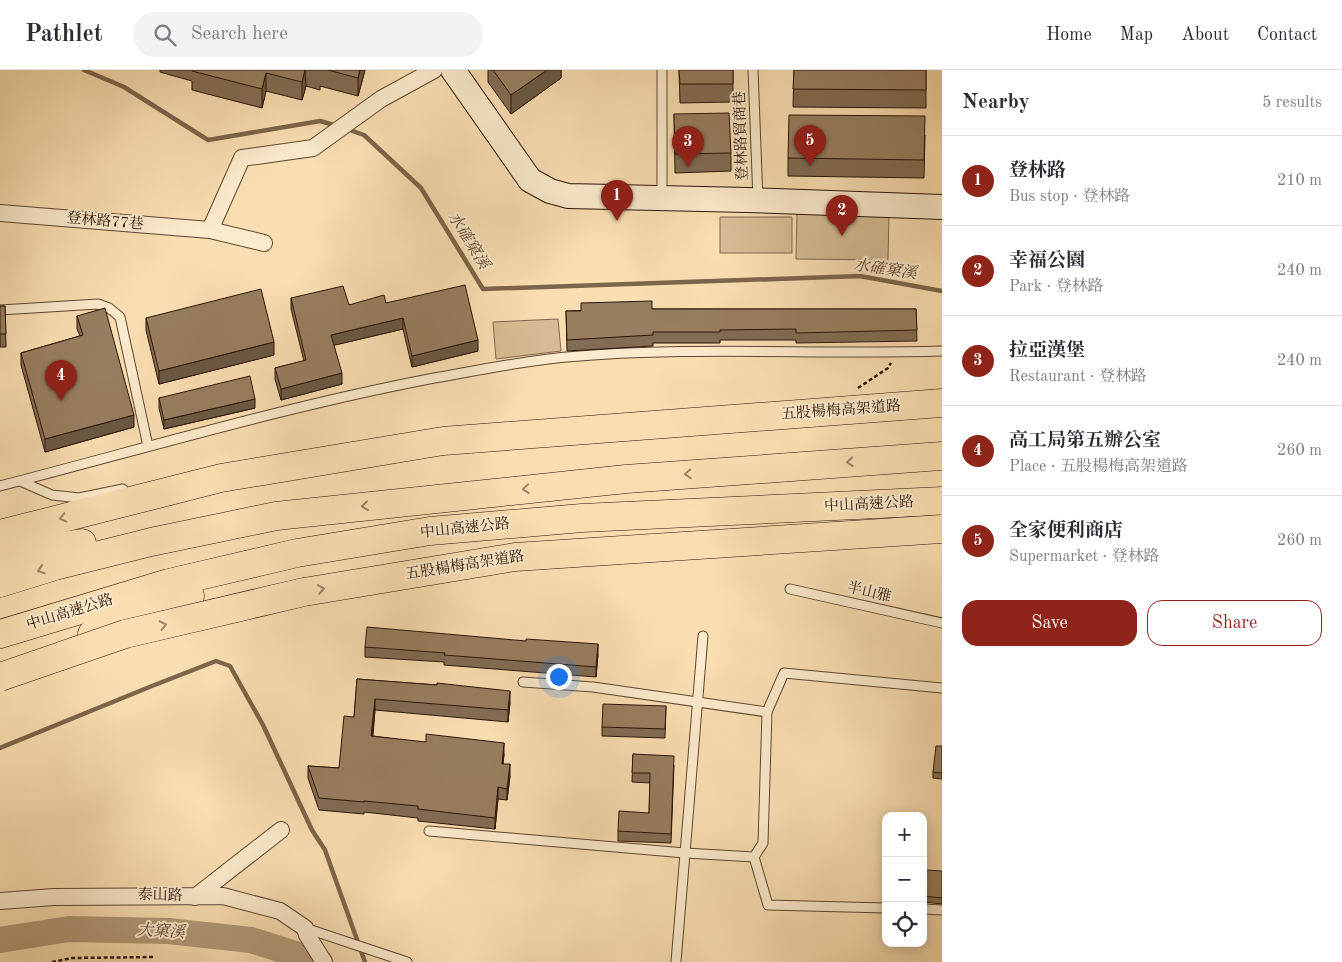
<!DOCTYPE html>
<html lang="en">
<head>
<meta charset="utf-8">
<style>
	body { margin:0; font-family:"Old Standard TT","Noto Serif TC",serif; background:#f2f2f3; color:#2b2b33 }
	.controls { position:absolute; right:15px; bottom:15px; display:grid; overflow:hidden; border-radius:10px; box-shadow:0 2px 12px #0003 }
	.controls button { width:45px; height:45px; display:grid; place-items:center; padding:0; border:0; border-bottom:1px solid #e1e1e2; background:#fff; color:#2b2b33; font:25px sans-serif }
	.you { position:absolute; left:558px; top:606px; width:18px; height:18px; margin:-12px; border:4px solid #fff; border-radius:50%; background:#1a73e8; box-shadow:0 0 0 8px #1a73e833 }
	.badge { display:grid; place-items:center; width:32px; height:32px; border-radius:50%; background:#8f2418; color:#fff; font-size:16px; font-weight:700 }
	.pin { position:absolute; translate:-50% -41px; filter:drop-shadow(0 1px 2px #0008) }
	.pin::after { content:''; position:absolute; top:26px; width:18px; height:15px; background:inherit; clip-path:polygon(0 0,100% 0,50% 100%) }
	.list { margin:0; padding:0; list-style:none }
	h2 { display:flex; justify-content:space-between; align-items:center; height:65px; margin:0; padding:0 20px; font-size:21px }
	h2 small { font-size:16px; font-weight:400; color:#7c7c81 }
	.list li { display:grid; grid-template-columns:32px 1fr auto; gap:15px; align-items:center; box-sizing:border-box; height:90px; padding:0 20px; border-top:1px solid #e1e1e2 }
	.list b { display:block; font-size:19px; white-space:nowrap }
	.list p { margin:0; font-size:16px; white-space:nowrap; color:#7c7c81 }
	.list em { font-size:16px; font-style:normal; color:#7c7c81 }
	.actions { display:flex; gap:10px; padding:15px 20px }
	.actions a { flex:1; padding:11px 0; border:1px solid #8f2418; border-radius:15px; text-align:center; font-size:18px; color:#8f2418 }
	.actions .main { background:#8f2418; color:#fff }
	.icon { flex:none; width:28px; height:28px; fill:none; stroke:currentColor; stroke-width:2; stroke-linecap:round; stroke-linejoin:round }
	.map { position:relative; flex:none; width:942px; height:892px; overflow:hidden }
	header { display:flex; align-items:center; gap:30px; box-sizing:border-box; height:70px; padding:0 25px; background:#fff; border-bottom:1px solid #e1e1e2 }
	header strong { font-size:24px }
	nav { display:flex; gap:28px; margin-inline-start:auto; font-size:18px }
	.search { width:350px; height:45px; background:#f2f2f3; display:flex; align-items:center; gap:12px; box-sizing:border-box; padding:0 18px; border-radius:28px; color:#7c7c81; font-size:19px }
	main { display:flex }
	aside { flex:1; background:#fff }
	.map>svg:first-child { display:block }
</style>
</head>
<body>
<header>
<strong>Pathlet</strong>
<div class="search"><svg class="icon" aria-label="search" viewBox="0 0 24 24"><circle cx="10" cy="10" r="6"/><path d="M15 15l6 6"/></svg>Search here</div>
<nav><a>Home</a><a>Map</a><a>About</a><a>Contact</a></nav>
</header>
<main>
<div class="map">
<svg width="942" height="892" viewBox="0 0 942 892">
	<rect width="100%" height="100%" fill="#f9deb1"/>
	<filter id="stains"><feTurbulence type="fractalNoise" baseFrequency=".004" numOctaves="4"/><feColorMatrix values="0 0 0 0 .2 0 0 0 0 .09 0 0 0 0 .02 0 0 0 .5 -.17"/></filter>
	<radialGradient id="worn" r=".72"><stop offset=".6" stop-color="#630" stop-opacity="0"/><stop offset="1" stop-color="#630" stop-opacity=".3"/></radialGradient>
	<g fill="#d6bc94" stroke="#81684e">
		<polygon points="797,142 889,144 888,190 796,189"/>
		<rect x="720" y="147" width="72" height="36"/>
		<polygon points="558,249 561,281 496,289 493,252"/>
	</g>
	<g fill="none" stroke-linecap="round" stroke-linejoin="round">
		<g stroke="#7d654b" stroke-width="4.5">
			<polyline points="84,0 124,17 208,70 320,51 337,56"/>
			<polyline points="347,59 364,65 421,118 483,219 860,206 942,221"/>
			<polyline points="0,678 152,616 216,591 230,596 263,655 312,760 325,780 365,892"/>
		</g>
		<polyline stroke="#b39a78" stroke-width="26" points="0,870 69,859 168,861 251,870 320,892"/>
		<defs>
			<g id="lane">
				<polyline points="753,0 758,130"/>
				<polyline points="662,128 662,0"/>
				<polyline points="0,240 98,234 109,238 120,247 148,376"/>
				<polyline points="20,411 52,425 79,428 123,419"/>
				<path d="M0,416c143,-37 284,-79 429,-107 46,-8 92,-18 138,-22 125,-11 250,-2 375,-6"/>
				<polyline points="790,519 942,553"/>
				<polyline points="767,642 784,603 942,618"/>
				<polyline points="429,761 685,783 754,787 763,773 767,642 593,617 523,612"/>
				<polyline points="754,787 768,835 886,838"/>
				<polyline points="923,839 942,840"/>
				<polyline points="305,858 407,892"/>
				<polyline points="676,892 703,566"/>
			</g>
			<g id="street">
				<polyline points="0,143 210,160 264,173"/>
				<polyline points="210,160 242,88 313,78 381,29 434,0"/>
				<polyline points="195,827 281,760"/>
				<polyline points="0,831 54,827 223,826 280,841 305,858 307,865 324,892"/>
			</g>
			<polyline id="secondary" points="453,0 530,110 550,121 568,126 747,130 942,137"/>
			<g id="highway">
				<polyline points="0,464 221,408 443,371 942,333"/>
				<polyline points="0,489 41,479 82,473"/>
				<polyline points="0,513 55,496 151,472 276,446 626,409 942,386"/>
				<polyline points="0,564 169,513 297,483 430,461 582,448 942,431"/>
				<polyline points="92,564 155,537 190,526"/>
			</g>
		</defs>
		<use href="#lane" stroke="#5f4732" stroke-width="11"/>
		<use href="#street" stroke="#5f4732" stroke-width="18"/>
		<use href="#secondary" stroke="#2c1508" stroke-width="26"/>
		<use href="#highway" stroke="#2c1508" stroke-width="29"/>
		<g stroke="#2c1508" stroke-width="2.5" stroke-dasharray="4 2.5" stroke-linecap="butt">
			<polyline points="858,318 888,298 891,293"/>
			<polyline points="52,892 72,888 154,887"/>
		</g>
		<use href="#lane" stroke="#fbeacc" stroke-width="9"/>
		<use href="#street" stroke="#fbeacc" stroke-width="16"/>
		<use href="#secondary" stroke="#fbeacc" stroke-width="24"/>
		<use href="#highway" stroke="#f9deb1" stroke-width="28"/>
		<defs>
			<polyline id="highway-bridge" points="0,607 125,564 304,522 515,487 942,459"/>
		</defs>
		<use href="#highway-bridge" stroke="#2c1508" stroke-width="29" stroke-linecap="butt"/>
		<use href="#highway-bridge" stroke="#f9deb1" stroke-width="28"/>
	</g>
	<g fill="#826c53" stroke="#2c1508">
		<polygon points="160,0 365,0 358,26 320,16 320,20 306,16 302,30 266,21 262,38 192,20 192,11 160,2"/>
		<polygon points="488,0 561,0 561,8 511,44 488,12"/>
		<polygon points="679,0 733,0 733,32 680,33"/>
		<polygon points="794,0 926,0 926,38 793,37"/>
		<polygon points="674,44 731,83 731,101 675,103"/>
		<polygon points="925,65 924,108 788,106 788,88"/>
		<polygon points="291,228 349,235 386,233 478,281 412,297 403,259 334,275 342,314 281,330 275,309 275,298 304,291 291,239"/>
		<polygon points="0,236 5,236 6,277 0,277"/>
		<polygon points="652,239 916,239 917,271 796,273 796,270 720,270 720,273 653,273 653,276 567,281 566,241"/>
		<polygon points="77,246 134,357 45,382 21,295 21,283 80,266 77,259"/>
		<polygon points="146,248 274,285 159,314 146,260"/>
		<polygon points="159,328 255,338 164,359 159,338"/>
		<polygon points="365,577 598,584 596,607 444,595 444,592 365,587"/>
		<polygon points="357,609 437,615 510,632 508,652 375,640 373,666 504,684 503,694 510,706 507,730 498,729 495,759 418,751 418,748 364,742 364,744 319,740 308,708 308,696 339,698 354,647"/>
		<polygon points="666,636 665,668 602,666 602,657"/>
		<polygon points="942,676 942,709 933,708 933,702"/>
		<polygon points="633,684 674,695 671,773 618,771 618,761 649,743 650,713 632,712"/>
		<polygon points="942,801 942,834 923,832 923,823"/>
	</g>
	<g fill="#6a5843" stroke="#2c1508">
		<polygon points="305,0 306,16 302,30 302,12"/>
		<polygon points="360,0 365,0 358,26 358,8"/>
		<polygon points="547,0 561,0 561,8 511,44 511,25"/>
		<polygon points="266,3 266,21 262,38 262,19"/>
		<polygon points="403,248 403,259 331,276 331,265"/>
		<polygon points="478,270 478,281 412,297 412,286"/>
		<polygon points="274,272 274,285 159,314 159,301"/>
		<polygon points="342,303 342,314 281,330 281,319"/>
		<polygon points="255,329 255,338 164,359 164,350"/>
		<polygon points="134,345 134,357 45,382 45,369"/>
		<polygon points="598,574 598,584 596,607 596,597"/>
		<polygon points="510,621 510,632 508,652 508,640"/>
		<polygon points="375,629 375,640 371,677 371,666"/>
		<polygon points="504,673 504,684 502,705 502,694"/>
		<polygon points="510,694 510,706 507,730 507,719"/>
		<polygon points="498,717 498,729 495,759 495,748"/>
	</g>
	<g fill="#977e60" stroke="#2c1508">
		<polygon points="193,0 305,0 302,12 266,3 262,19 192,1"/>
		<polygon points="328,0 360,0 358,8"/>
		<polygon points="493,0 547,0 511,25"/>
		<polygon points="679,0 733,0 733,14 680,14"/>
		<polygon points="794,0 926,0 926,20 793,19"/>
		<polygon points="729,43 731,83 675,84 674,44"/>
		<polygon points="789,45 925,46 924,90 788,88"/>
		<polygon points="465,215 478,270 412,286 403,248 331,265 342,303 281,319 275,298 306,290 291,228 343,216 349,235 384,225 386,233"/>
		<polygon points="261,219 274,272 159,301 146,248"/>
		<polygon points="652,231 652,239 916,239 917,260 796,263 796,259 720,260 720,262 653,262 653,265 567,270 566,241 581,241 581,233"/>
		<polygon points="0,236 5,236 6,264 0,264"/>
		<polygon points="105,238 134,345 45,369 21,283 83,265 77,246"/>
		<polygon points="250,306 255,329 164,350 159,328"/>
		<polygon points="367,557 526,571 526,569 598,574 596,597 444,585 445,583 365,577"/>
		<polygon points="357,609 437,615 437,613 510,621 508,640 375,629 371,666 426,672 426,664 504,673 502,694 510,694 507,719 498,717 495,748 418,739 418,736 364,731 364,732 319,728 308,696 339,698 344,646 354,647"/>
		<polygon points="603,634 666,636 665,659 602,657"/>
		<polygon points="936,676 942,676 942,703 933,702"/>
		<polygon points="633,684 674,686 671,764 618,761 619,741 649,743 650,703 632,703"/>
		<polygon points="926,800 942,801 942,828 923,826"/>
	</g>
	<defs><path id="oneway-chevron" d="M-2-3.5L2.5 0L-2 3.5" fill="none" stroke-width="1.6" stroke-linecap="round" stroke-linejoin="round" transform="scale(1.25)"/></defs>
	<g stroke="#9d8465">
		<use href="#oneway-chevron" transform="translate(850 392) rotate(176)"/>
		<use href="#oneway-chevron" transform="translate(688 404) rotate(176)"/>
		<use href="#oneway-chevron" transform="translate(526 419) rotate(174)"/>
		<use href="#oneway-chevron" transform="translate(365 436) rotate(174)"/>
		<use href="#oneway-chevron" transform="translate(63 448) rotate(166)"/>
		<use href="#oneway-chevron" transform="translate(41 500) rotate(162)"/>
		<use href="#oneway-chevron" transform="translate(321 519) rotate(-9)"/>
		<use href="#oneway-chevron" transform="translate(163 555) rotate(-13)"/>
	</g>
	<g text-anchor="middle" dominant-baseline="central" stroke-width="4" stroke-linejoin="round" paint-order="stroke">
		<g font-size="15" fill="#2c1508" stroke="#fbeacc">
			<text transform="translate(742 66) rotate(-92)">登林路貿商巷</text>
			<text transform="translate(105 152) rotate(5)">登林路77巷</text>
			<text transform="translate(841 341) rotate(-4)">五股楊梅高架道路</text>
			<text transform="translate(869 435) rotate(-3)">中山高速公路</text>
			<text transform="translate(465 459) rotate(-6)">中山高速公路</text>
			<text transform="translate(465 496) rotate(-9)">五股楊梅高架道路</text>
			<text transform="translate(869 523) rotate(13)">半山雅</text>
			<text transform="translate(70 543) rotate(-17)">中山高速公路</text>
			<text transform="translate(160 826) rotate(1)">泰山路</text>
		</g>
		<g font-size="16" font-style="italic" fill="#624a35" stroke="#fbeacc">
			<text transform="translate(468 171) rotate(58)">水確窠溪</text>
			<text transform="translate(885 200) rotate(8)">水確窠溪</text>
			<text transform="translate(161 862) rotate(3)">大窠溪</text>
		</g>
	</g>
	<rect width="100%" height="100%" filter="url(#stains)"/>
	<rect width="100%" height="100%" fill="url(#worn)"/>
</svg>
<div class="controls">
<button>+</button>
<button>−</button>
<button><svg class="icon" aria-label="locate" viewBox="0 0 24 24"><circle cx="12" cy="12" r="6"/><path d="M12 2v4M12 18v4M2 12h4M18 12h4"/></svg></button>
</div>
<div class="you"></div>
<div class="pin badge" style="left:617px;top:151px">1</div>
<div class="pin badge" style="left:842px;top:166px">2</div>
<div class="pin badge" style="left:688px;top:97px">3</div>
<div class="pin badge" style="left:61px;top:331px">4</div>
<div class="pin badge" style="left:810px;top:96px">5</div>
</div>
<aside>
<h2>Nearby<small>5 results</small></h2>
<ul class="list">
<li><span class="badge">1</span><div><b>登林路</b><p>Bus stop · 登林路</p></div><em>210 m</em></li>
<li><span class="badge">2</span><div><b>幸福公園</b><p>Park · 登林路</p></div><em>240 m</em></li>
<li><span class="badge">3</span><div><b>拉亞漢堡</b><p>Restaurant · 登林路</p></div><em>240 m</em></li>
<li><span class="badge">4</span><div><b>高工局第五辦公室</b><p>Place · 五股楊梅高架道路</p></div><em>260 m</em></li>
<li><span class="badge">5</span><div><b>全家便利商店</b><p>Supermarket · 登林路</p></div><em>260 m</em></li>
</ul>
<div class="actions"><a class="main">Save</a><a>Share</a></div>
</aside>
</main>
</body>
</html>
